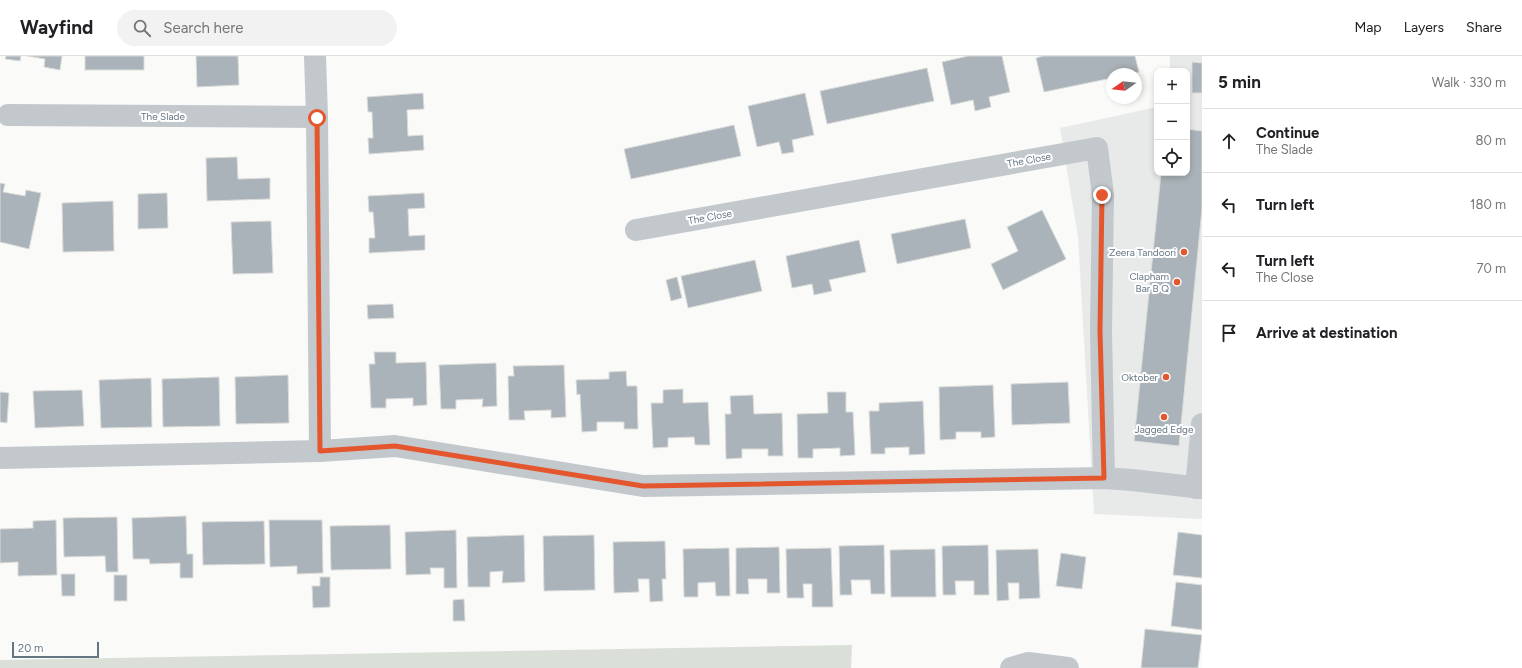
<!DOCTYPE html>
<html lang="en">
<head>
<meta charset="utf-8">
<style>
	body { margin:0; font-family:Figtree,sans-serif; background:#f2f2f2; color:#202124 }
	.controls { position:absolute; right:12px; top:12px; display:grid; overflow:hidden; border-radius:8px; box-shadow:0 2px 6px #0003 }
	.controls button { width:36px; height:36px; display:grid; place-items:center; padding:0; border:0; border-bottom:1px solid #e0e0e0; background:#fff; color:#202124; font:20px sans-serif }
	.compass { position:absolute; left:1106px; top:12px; width:36px; height:36px; border-radius:50%; background:#fff; box-shadow:0 2px 6px #0003; rotate:256deg }
	.scale { position:absolute; left:12px; bottom:10px; width:87px; box-sizing:border-box; padding-left:4px; border:2px solid #657683; border-top:0; font-size:11px; line-height:14px; white-space:nowrap; color:#657683; -webkit-text-stroke:3px #fff; paint-order:stroke }
	.stop { position:absolute; width:12px; height:12px; margin:-9px; border:3px solid #e4572e; border-radius:50%; background:#fff }
	.stop.end { background:#e4572e; border-color:#fff; box-shadow:0 1px 4px #0008 }
	.list { margin:0; padding:0; list-style:none }
	h2 { display:flex; justify-content:space-between; align-items:center; height:52px; margin:0; padding:0 16px; font-size:17px }
	h2 small { font-size:13px; font-weight:400; color:#757577 }
	.list li { display:grid; grid-template-columns:26px 1fr auto; gap:12px; align-items:center; box-sizing:border-box; height:64px; padding:0 16px; border-top:1px solid #e0e0e0 }
	.list b { display:block; font-size:15px; white-space:nowrap }
	.list p { margin:0; font-size:13px; white-space:nowrap; color:#757577 }
	.list em { font-size:13px; font-style:normal; color:#757577 }
	.icon { flex:none; width:22px; height:22px; fill:none; stroke:currentColor; stroke-width:2; stroke-linecap:round; stroke-linejoin:round }
	.map { position:relative; flex:none; width:1202px; height:612px; overflow:hidden }
	header { display:flex; align-items:center; gap:24px; box-sizing:border-box; height:56px; padding:0 20px; background:#fff; border-bottom:1px solid #e0e0e0 }
	header strong { font-size:19px }
	nav { display:flex; gap:22px; margin-inline-start:auto; font-size:14px }
	.search { width:280px; height:36px; background:#f2f2f2; display:flex; align-items:center; gap:10px; box-sizing:border-box; padding:0 14px; border-radius:22px; color:#757577; font-size:15px }
	main { display:flex }
	aside { flex:1; background:#fff }
	.map>svg:first-child { display:block }
</style>
</head>
<body>
<header>
<strong>Wayfind</strong>
<div class="search"><svg class="icon" aria-label="search" viewBox="0 0 24 24"><circle cx="10" cy="10" r="6"/><path d="M15 15l6 6"/></svg>Search here</div>
<nav><a>Map</a><a>Layers</a><a>Share</a></nav>
</header>
<main>
<div class="map">
<svg width="1202" height="612" viewBox="0 0 1202 612">
	<rect width="100%" height="100%" fill="#fafaf8"/>
	<polygon fill="#e8e9e9" points="1170,0 1202,0 1202,463 1094,458 1078,181 1060,72 1157,51 1157,117 1187,117 1187,15 1170,15"/>
	<polygon fill="#dadfd7" points="852,589 851,612 0,612 0,604"/>
	<g fill="#aab3b9" stroke="#dcdcda">
		<polygon points="6,0 21,0 20,5 5,3"/>
		<polygon points="27,0 62,0 60,14 44,11 45,3"/>
		<rect x="85" y="0" width="59" height="14"/>
		<polygon points="196,0 238,0 239,29 197,31"/>
		<polygon points="968,0 1002,0 1010,36 989,41 991,51 975,55 973,44 951,49 942,6"/>
		<polygon points="1043,0 1135,0 1139,16 1129,18 1112,18 1112,22 1044,36 1036,2"/>
		<polygon points="1192,6 1202,7 1202,37 1192,37"/>
		<polygon points="927,12 934,45 827,68 820,35"/>
		<polygon points="423,37 424,53 407,54 408,80 423,79 424,94 369,98 368,82 373,82 372,56 368,56 367,41"/>
		<polygon points="805,37 814,79 792,84 794,96 782,98 779,86 757,91 748,50"/>
		<polygon points="734,69 741,100 631,123 624,93"/>
		<polygon points="1187,73 1202,75 1202,153 1179,390 1134,385 1161,117 1187,117"/>
		<polygon points="237,101 238,123 270,122 270,143 207,145 206,102"/>
		<polygon points="0,127 5,128 3,136 25,140 26,134 41,137 29,193 0,186"/>
		<polygon points="167,137 168,172 138,173 138,138"/>
		<polygon points="424,137 425,152 408,153 409,180 425,179 425,194 369,197 369,182 375,182 373,156 369,156 368,140"/>
		<polygon points="113,145 114,195 63,196 62,147"/>
		<polygon points="1042,154 1066,203 1003,234 991,208 1018,195 1007,171"/>
		<polygon points="965,163 971,192 897,208 891,178"/>
		<polygon points="271,165 273,217 233,218 231,166"/>
		<polygon points="859,184 866,216 829,224 832,235 814,239 812,228 792,232 786,200"/>
		<polygon points="755,204 762,235 688,252 681,220"/>
		<polygon points="677,221 682,242 671,245 666,224"/>
		<polygon points="393,248 394,262 368,263 367,249"/>
		<polygon points="374,296 396,296 396,307 426,306 427,349 413,350 413,342 386,343 386,352 371,352 369,308 375,308"/>
		<polygon points="496,307 497,350 482,351 483,343 456,344 456,353 441,353 439,309"/>
		<polygon points="564,309 566,361 551,362 551,354 524,355 525,364 509,364 508,320 514,320 513,310"/>
		<polygon points="626,315 627,330 637,330 638,373 624,373 624,366 597,366 597,375 582,376 580,338 577,339 576,324 609,323 609,316"/>
		<polygon points="288,319 289,367 236,368 235,321"/>
		<polygon points="219,321 220,370 163,371 162,323"/>
		<polygon points="151,322 152,371 101,372 99,324"/>
		<polygon points="1068,326 1070,367 1012,369 1011,328"/>
		<polygon points="993,329 995,381 981,382 981,376 956,376 956,383 940,384 939,331"/>
		<polygon points="683,333 683,347 708,346 710,389 695,389 694,381 668,382 668,391 653,392 651,347 663,347 663,334"/>
		<polygon points="82,334 84,370 35,372 33,335"/>
		<polygon points="0,336 9,337 7,367 0,366"/>
		<polygon points="827,336 846,336 846,356 853,356 855,399 840,400 840,392 813,393 813,402 798,402 797,358 828,357"/>
		<polygon points="753,339 754,358 782,357 783,400 768,400 768,393 742,393 742,402 726,403 725,358 731,358 730,340"/>
		<polygon points="923,345 925,398 909,399 909,391 885,392 885,398 871,398 869,355 879,355 879,347"/>
		<polygon points="186,460 187,498 193,498 193,522 180,522 180,507 150,508 149,503 133,503 132,462"/>
		<polygon points="117,461 118,516 106,516 105,500 64,501 63,462"/>
		<polygon points="56,464 57,519 18,520 18,506 0,507 0,473 33,472 33,465"/>
		<polygon points="269,464 322,464 323,517 297,518 297,510 270,511"/>
		<polygon points="264,465 265,508 203,509 202,466"/>
		<polygon points="390,469 391,513 331,514 330,470"/>
		<polygon points="456,474 457,532 444,532 444,512 430,512 431,518 406,519 405,476"/>
		<polygon points="1178,476 1202,479 1202,522 1173,519"/>
		<polygon points="524,479 525,526 502,527 503,515 490,516 490,531 468,531 467,481"/>
		<polygon points="594,479 595,534 544,535 543,480"/>
		<polygon points="665,485 666,523 662,523 663,545 650,546 649,523 638,523 639,536 614,537 613,486"/>
		<polygon points="884,489 885,538 871,538 870,524 851,524 852,539 840,539 839,490"/>
		<polygon points="988,489 989,539 974,539 974,525 955,525 956,539 943,539 942,490"/>
		<polygon points="779,491 780,537 767,537 767,523 748,523 749,538 736,538 736,492"/>
		<polygon points="729,492 730,540 716,540 715,526 698,527 698,541 684,541 683,493"/>
		<polygon points="831,492 833,551 812,551 812,528 803,528 804,542 787,542 786,493"/>
		<polygon points="935,493 936,541 891,541 890,494"/>
		<polygon points="1038,493 1040,542 1019,543 1019,527 1008,527 1009,544 997,545 996,494"/>
		<polygon points="1061,497 1086,501 1082,533 1056,530"/>
		<polygon points="61,518 75,518 75,540 62,540"/>
		<rect x="114" y="519" width="13" height="26"/>
		<polygon points="320,521 330,521 330,551 313,552 312,530 320,530"/>
		<polygon points="1176,526 1202,529 1202,574 1171,570"/>
		<polygon points="464,543 465,565 453,565 453,544"/>
		<polygon points="1145,573 1202,579 1198,612 1141,612"/>
	</g>
	<g fill="none" stroke-linecap="round" stroke-linejoin="round">
		<g stroke="#c3c8cc" stroke-width="22">
			<polyline points="8,59 317,61 315,0"/>
			<polyline points="317,61 320,395"/>
			<polyline points="636,174 1097,92 1103,139 1101,275 1104,422"/>
			<polyline points="0,402 320,395 395,390 643,430 1104,422 1132,424 1202,432"/>
			<polyline points="1196,432 1202,368"/>
			<polyline points="1011,612 1028,607 1068,612"/>
		</g>
	</g>
	<g fill="none" stroke-linecap="round" stroke-linejoin="round">
		<polyline stroke="#e4572e" stroke-width="5" points="317,62 320,395 395,390 643,430 1104,422 1100,275 1102,139"/>
	</g>
	<g fill="#e4572e" stroke="#fff" stroke-width="1.5">
		<circle cx="1184" cy="196" r="4"/>
		<circle cx="1177" cy="226" r="4"/>
		<circle cx="1166" cy="321" r="4"/>
		<circle cx="1164" cy="361" r="4"/>
	</g>
	<g text-anchor="middle" dominant-baseline="central" stroke-width="4" stroke-linejoin="round" paint-order="stroke">
		<g font-size="10" fill="#657683" stroke="#fff">
			<text x="163" y="60">The Slade</text>
			<text transform="translate(1029 104) rotate(-10)">The Close</text>
			<text transform="translate(710 161) rotate(-10)">The Close</text>
		</g>
		<g font-size="10" fill="#657683" stroke="#fff" text-anchor="end">
			<text x="1176" y="196">Zeera Tandoori</text>
			<text x="1169" y="220">Clapham<tspan x="1169" dy="12">Bar B Q</tspan></text>
			<text x="1158" y="321">Oktober</text>
			<text x="1164" y="373" text-anchor="middle">Jagged Edge</text>
		</g>
	</g>
</svg>
<div class="controls">
<button>+</button>
<button>−</button>
<button><svg class="icon" aria-label="locate" viewBox="0 0 24 24"><circle cx="12" cy="12" r="6"/><path d="M12 2v4M12 18v4M2 12h4M18 12h4"/></svg></button>
</div>
<svg class="compass" viewBox="-18 -18 36 36"><path d="M0-13l5 13h-10z" fill="#e53935"/><path d="M0 13l5-13h-10z" fill="#757577"/></svg>
<div class="scale">20 m</div>
<div class="stop" style="left:317px;top:62px"></div>
<div class="stop end" style="left:1102px;top:139px"></div>
</div>
<aside>
<h2>5 min<small>Walk · 330 m</small></h2>
<ul class="list">
<li><svg class="icon" aria-label="ahead" viewBox="0 0 24 24"><path d="M12 20V5M6 11l6-6 6 6"/></svg><div><b>Continue</b><p>The Slade</p></div><em>80 m</em></li>
<li><svg class="icon" aria-label="left" viewBox="0 0 24 24"><path d="M17 20v-9H6M10 6l-5 5 5 5"/></svg><div><b>Turn left</b></div><em>180 m</em></li>
<li><svg class="icon" aria-label="left" viewBox="0 0 24 24"><path d="M17 20v-9H6M10 6l-5 5 5 5"/></svg><div><b>Turn left</b><p>The Close</p></div><em>70 m</em></li>
<li><svg class="icon" aria-label="arrive" viewBox="0 0 24 24"><path d="M6 21V4h12l-3 4 3 4H6"/></svg><div><b>Arrive at destination</b></div></li>
</ul>
</aside>
</main>
</body>
</html>
